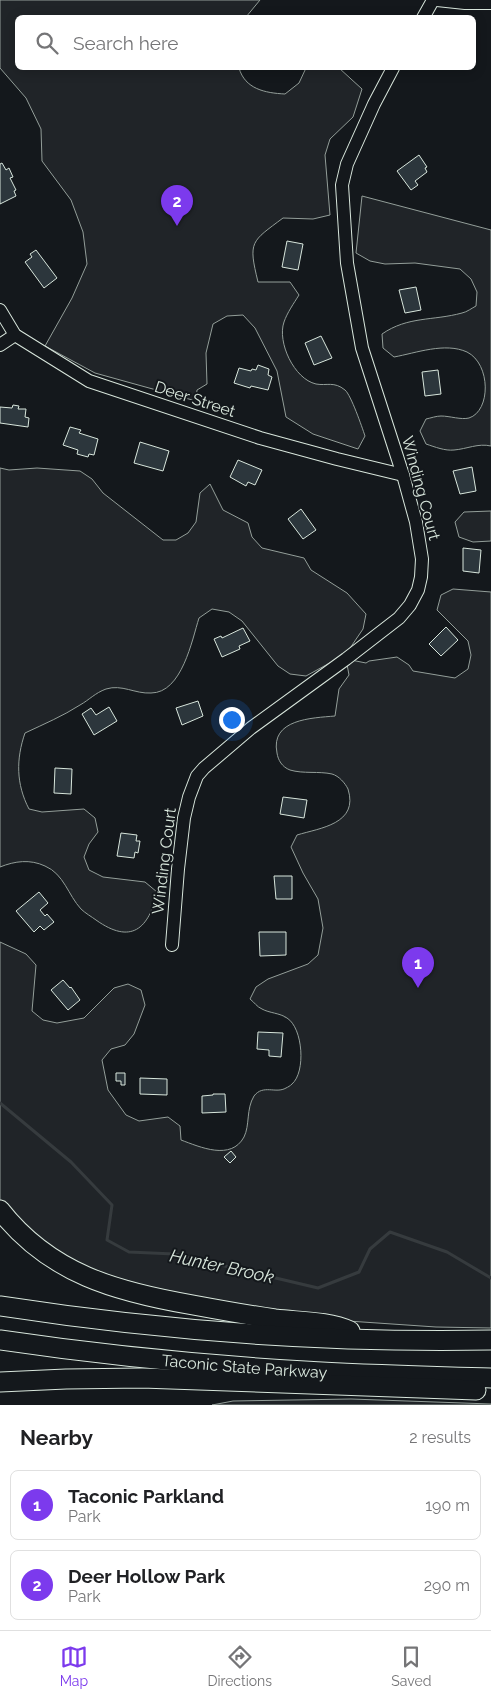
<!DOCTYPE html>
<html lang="en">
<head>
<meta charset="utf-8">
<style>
	body { margin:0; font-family:Raleway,sans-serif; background:#f2f2f2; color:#202124 }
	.you { position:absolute; left:231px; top:719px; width:18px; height:18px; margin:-12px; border:4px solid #fff; border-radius:50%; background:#1a73e8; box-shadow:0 0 0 8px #1a73e833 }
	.badge { display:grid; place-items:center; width:32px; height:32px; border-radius:50%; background:#7c3aed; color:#fff; font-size:16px; font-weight:700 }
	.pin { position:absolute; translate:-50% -41px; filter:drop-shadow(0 1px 2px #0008) }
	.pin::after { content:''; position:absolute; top:26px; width:18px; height:15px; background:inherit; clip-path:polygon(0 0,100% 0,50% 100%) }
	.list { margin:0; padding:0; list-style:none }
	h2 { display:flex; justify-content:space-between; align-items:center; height:65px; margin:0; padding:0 20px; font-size:21px }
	h2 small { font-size:16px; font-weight:400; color:#757577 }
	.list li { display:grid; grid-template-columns:32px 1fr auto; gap:15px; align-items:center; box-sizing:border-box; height:70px; margin:0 10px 10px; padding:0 10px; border:1px solid #e0e0e0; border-radius:8px }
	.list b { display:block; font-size:19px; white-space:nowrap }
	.list p { margin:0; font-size:16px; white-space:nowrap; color:#757577 }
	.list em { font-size:16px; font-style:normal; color:#757577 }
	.icon { flex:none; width:28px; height:28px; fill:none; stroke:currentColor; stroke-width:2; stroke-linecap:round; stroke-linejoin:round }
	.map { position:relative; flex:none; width:491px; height:1405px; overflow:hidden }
	.search { position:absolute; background:#fff; box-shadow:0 2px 12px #0003; left:15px; right:15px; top:15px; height:55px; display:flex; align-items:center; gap:12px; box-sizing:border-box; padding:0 18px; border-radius:8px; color:#757577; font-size:19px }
	.sheet { height:225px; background:#fff }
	nav { display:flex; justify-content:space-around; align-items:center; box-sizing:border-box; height:70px; border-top:1px solid #e0e0e0; background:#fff; font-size:14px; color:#757577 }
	nav a { display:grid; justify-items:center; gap:2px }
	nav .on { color:#7c3aed }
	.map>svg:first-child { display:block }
</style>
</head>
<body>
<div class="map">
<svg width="491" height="1405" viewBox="0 0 491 1405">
	<rect width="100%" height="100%" fill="#14181c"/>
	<g fill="#202428" stroke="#939e99">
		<path d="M0,0h260l-14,17 -228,1v50h221c6,21 26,25 46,26l14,-11 7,-15h33l23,21 -9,28 -23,22 -5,16 5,60 -17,4 -30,-1c-32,24 -35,23 -25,64h32l9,13c-5,8 -12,18 -15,27 -7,20 10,57 32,62 11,2 18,-3 29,6 6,5 17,37 20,46l-7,13 -45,-15 -27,-17 -9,-46 -22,-43 -12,-13 -16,1 -14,8 -7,29 1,31 -10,6 -1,11 -101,-28 -50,-27 27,-48 15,-34 -4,-32 -12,-32 -29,-39 -1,-32 -15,-31 -26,-30z"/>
		<path d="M362,196l129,34v216c-13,-3 -24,3 -37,4 -9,1 -19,-3 -28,-6l-6,-13 6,-12c5,-1 10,-3 15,-3 9,0 20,4 28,2 22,-7 22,-54 -2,-66 -22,-10 -51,1 -73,5l-11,-9 -1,-14c26,-18 51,-13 80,-21 5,-1 10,-5 14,-7l1,-14 -6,-13 -11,-10 -45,-6 -30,1 -15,-3 -14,-8z"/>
		<path d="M0,468l9,2 28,-2 43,3 12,8 11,14 60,47h13l12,-7 8,-11 4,-29 10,-9 13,26 25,13 4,14 10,11 42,10 7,12 36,23 19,21 -3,15 -17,25 -40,22 -16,-2 -12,-8 -36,-45 -13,-9 -17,-3 -13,9c-7,22 -17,75 -48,75 -16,1 -29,-9 -45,-4 -11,4 -17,11 -26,16 -17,11 -36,19 -55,28 -9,26 -9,51 4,76l13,3 42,-3 11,9 3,14 -9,12 -5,13 5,13 14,7 42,5 12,10c-8,37 -26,53 -61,28 -4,-3 -11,-7 -15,-11 -13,-14 -17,-35 -36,-43 -15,-7 -30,-5 -45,1z"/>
		<polygon points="491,511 491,541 473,542 459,537 455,522 464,512"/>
		<path d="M453,589l38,3v736l-55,-1 -88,-6 -213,-33 -85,-37 -50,-49v-260l26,12 10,11 -4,46 11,9 14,3 27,-5 30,-30 14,-4 13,6 4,15 -11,29 -9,11 -14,4 -9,11 6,30 18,25 13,6 29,-4 12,9 1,14c19,7 50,21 63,-3 6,-12 2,-28 10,-41 9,-12 22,-2 32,-8 2,-1 4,-2 6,-4 14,-12 11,-56 -5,-66 -7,-5 -18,-5 -25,-9 -5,-2 -8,-7 -12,-10l6,-12 12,-8 40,-15 10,-9 5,-27 -5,-29 -15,-26 -12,-26 6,-12c23,-7 62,-11 51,-46 -3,-6 -9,-13 -16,-15 -13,-3 -29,0 -42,-4 -8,-3 -12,-10 -13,-17 -7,-34 35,-35 58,-37l4,-27 10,-14 -3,-16 20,4 3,-2 28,-4 12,8 4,6 42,7 13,-9 3,-14 -3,-14 -31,-31 4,-15z"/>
		<polygon points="351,1399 491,1404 491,1405 212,1405 233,1401"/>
	</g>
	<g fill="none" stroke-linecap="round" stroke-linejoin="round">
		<polyline stroke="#363b3e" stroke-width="3" points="0,1103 71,1162 112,1205 107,1240 129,1252 174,1254 318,1288 359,1272 370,1249 390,1232 447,1252 491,1278"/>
	</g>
	<g fill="#2c363c" stroke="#d8e6dc">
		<polygon points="419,155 427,167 425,168 427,172 415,181 418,185 411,190 397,171"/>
		<polygon points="2,163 6,170 9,168 13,177 10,178 16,190 14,191 16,196 0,204 0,164"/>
		<polygon points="287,241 303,244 298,270 282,267"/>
		<polygon points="36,250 57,278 44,288 25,262 32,257 30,254"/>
		<polygon points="416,287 421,310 405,313 399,290"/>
		<polygon points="321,336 332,358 314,365 305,343"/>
		<polygon points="258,365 269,369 268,375 272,377 268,390 251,386 250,388 234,383 239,368 251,371 252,369 256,370"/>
		<polygon points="438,370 441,394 425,396 422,372"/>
		<polygon points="13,405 19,406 18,409 26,409 25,417 29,418 28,427 0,423 0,407 12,408"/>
		<polygon points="70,427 81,430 79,433 98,439 94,455 89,454 88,457 77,454 78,450 63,445"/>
		<polygon points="140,442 169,451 163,471 134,463"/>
		<polygon points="238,460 262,470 255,485 248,482 246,486 230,477"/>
		<polygon points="472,467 476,491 460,494 453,471"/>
		<polygon points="301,509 316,530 303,539 288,519"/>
		<polygon points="463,548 481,550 479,573 463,571"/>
		<polygon points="446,627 458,640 441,656 429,644"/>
		<polygon points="243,628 250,641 239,646 240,649 222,657 214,639 221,636 222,638"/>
		<polygon points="198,701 203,716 182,725 176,708"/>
		<polygon points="109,707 117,721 94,735 82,714 91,708 96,715"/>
		<polygon points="55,768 72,769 71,794 54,793"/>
		<polygon points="283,797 307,800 304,818 280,814"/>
		<polygon points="121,833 137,835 136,841 140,841 138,853 135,852 134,858 117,856"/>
		<polygon points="274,876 292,876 292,899 276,899"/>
		<polygon points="39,892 48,903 40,910 45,916 47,914 54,922 44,930 40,926 34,932 16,911"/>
		<polygon points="259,932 286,932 286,955 260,956"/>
		<polygon points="63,980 70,988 71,987 80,1000 68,1010 51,990"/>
		<polygon points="258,1032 283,1033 281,1057 269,1056 269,1050 257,1049"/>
		<polygon points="116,1073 125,1073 125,1085 121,1085 121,1081 116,1081"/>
		<polygon points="140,1078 167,1079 167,1095 140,1094"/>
		<polygon points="213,1094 225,1094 226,1112 202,1113 202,1096 213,1095"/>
		<polygon points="231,1151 236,1157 230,1163 224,1157"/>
	</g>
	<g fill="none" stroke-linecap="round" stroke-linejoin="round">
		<defs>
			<g id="minor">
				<polyline points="437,0 465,3 491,3"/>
				<polyline points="423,18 433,0"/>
				<polyline points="0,310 15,335 89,381 260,438 337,459 403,475"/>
				<polyline points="0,345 15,335"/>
				<polyline points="172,945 178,869 184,818 189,797 197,776 204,768 251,728 346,659 399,618 410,605 418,590 421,577 422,559 416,522 403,475 362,348 347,263 342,185 347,164 374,104 393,68"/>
			</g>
			<g id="highway">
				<path d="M0,1210c50,64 117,82 193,95 27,5 55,10 82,14 25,3 53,2 75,12"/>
				<path d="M0,1306c162,25 327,37 491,34"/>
				<path id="s1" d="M0,1340c101,15 203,25 305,31 62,4 124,5 186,7"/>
				<polyline points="0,1382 66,1379 142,1378 476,1390"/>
			</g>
		</defs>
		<use href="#minor" stroke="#d8e6dc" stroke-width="14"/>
		<use href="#highway" stroke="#d8e6dc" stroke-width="21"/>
		<use href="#minor" stroke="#14181c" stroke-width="12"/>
		<use href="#highway" stroke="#14181c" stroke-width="19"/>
	</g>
	<g text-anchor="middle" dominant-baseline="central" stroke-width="4" stroke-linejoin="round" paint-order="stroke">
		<g font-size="16" fill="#d8e6dc" stroke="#14181c">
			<text transform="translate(195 399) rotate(18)">Deer Street</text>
			<text transform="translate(421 488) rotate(75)">Winding Court</text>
			<text transform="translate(164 861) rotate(-83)">Winding Court</text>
			<text stroke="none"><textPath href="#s1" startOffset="246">Taconic State Parkway</textPath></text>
		</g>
		<g font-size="18" font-style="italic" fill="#d8e6dc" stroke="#14181c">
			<text transform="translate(222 1266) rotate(12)">Hunter Brook</text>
		</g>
	</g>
</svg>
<div class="you"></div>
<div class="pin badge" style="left:418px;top:988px">1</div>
<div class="pin badge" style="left:177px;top:226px">2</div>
<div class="search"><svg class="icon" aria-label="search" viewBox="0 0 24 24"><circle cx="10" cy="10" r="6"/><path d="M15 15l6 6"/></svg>Search here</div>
</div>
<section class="sheet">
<h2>Nearby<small>2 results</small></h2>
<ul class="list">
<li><span class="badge">1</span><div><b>Taconic Parkland</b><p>Park</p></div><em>190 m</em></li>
<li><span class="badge">2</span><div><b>Deer Hollow Park</b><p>Park</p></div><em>290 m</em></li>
</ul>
</section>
<nav>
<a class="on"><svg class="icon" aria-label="map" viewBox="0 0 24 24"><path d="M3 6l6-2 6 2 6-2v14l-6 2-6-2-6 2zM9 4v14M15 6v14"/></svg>Map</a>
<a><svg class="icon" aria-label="directions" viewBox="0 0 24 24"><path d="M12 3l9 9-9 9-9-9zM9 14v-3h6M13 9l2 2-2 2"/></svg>Directions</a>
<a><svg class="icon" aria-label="saved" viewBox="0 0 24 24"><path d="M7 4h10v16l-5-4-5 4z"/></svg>Saved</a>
</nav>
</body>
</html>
